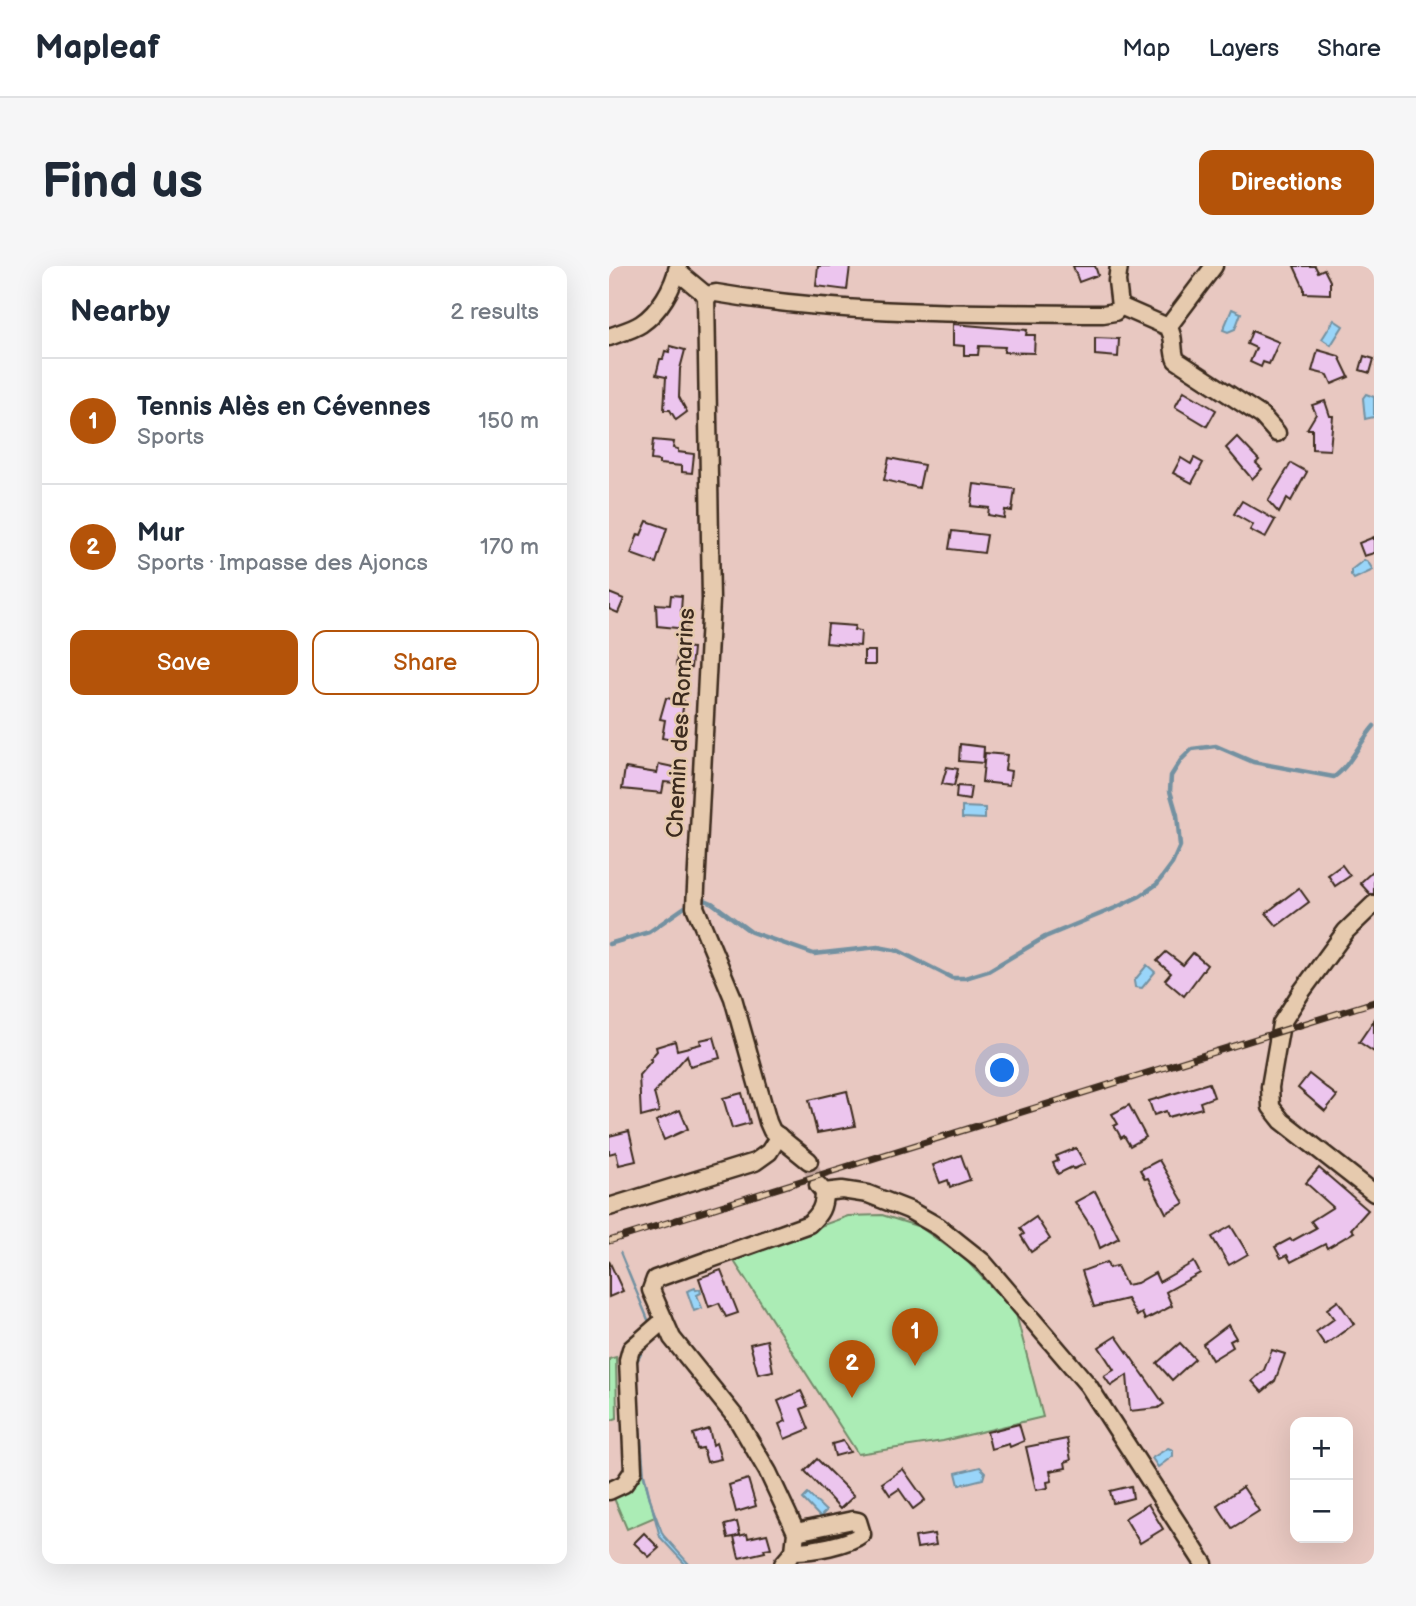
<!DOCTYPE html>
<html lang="en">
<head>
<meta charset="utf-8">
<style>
	body { margin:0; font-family:"Balsamiq Sans",sans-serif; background:#f6f6f7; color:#1f2937 }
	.controls { position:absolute; right:21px; bottom:21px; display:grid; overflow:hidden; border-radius:14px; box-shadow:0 7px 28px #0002 }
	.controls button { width:63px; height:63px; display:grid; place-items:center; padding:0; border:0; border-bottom:2px solid #e0e1e3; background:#fff; color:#1f2937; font:35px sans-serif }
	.you { position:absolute; left:394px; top:805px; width:24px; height:24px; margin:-18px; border:5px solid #fff; border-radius:50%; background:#1a73e8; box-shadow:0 0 0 10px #1a73e833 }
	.badge { display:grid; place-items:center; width:46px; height:46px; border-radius:50%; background:#b45309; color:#fff; font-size:23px; font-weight:700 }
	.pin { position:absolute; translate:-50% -58px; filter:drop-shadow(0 2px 4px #0008) }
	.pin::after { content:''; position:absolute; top:37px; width:24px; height:21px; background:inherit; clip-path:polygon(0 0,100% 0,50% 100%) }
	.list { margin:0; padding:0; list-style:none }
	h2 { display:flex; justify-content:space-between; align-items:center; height:91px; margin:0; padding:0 28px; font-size:30px }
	h2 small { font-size:23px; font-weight:400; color:#747a83 }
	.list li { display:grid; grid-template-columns:46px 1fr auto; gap:21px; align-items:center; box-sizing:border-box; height:126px; padding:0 28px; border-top:2px solid #e0e1e3 }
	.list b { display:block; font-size:26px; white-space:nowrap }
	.list p { margin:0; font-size:23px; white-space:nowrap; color:#747a83 }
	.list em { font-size:23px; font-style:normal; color:#747a83 }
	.actions { display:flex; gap:14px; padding:21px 28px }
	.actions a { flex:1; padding:16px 0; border:2px solid #b45309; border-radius:14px; text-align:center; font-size:24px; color:#b45309 }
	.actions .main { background:#b45309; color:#fff }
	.map { position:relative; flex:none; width:765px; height:1298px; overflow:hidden; border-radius:14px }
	header { display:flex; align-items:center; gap:42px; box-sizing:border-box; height:98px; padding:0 35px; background:#fff; border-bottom:2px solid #e0e1e3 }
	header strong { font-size:33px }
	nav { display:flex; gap:38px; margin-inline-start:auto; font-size:24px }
	.intro { display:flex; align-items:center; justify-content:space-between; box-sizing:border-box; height:168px; padding:0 42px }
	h1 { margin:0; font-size:49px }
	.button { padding:18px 32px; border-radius:14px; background:#b45309; color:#fff; font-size:24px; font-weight:700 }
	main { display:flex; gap:42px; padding:0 42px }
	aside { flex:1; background:#fff; border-radius:14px; box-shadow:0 7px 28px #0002 }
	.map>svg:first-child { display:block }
</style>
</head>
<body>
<header>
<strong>Mapleaf</strong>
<nav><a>Map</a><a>Layers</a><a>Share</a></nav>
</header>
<div class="intro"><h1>Find us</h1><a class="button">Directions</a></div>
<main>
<aside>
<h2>Nearby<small>2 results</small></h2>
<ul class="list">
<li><span class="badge">1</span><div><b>Tennis Alès en Cévennes</b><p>Sports</p></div><em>150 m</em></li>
<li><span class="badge">2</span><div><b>Mur</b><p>Sports · Impasse des Ajoncs</p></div><em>170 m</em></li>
</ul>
<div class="actions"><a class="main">Save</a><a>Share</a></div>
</aside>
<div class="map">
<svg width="765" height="1298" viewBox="0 0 765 1298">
	<rect width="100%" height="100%" fill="#e8c8c1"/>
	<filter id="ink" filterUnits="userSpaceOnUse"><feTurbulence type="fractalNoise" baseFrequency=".0143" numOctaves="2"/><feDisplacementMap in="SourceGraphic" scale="14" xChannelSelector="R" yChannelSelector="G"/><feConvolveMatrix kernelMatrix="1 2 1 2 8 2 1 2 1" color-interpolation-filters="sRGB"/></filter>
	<g filter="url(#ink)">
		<g fill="#abecb5" stroke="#738b6a" stroke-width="2">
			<polygon points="273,949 311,961 357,994 407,1048 434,1151 334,1175 249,1188 123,992 239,950"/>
			<polygon points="7,1091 8,1152 0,1155 0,1093"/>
			<polygon points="34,1207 46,1251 18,1263 4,1230 27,1208"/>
		</g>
		<g fill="#99d5f9" stroke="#7391a1" stroke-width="2">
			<polygon points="623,43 632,47 626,63 619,66 614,64"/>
			<polygon points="725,54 734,60 722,79 713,73"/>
			<polygon points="757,128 765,131 765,151 756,153 754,132"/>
			<polygon points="755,294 759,296 764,304 745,313 742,309 742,304"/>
			<polygon points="353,541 376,542 376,553 353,552"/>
			<polygon points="538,699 546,706 533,722 526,721 525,715"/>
			<polygon points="11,986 44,1065 26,1100 35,1207 43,1240 54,1269 80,1298 76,1298 51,1271 34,1207 25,1099 43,1064"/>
			<polygon points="86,1022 87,1024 91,1023 92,1027 88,1029 93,1042 85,1045 78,1025"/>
			<polygon points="559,1182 564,1184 564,1190 549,1201 543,1192"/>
			<polygon points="371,1201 376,1206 374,1213 350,1219 347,1207"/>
			<polygon points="199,1228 217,1245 211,1251 194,1233"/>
		</g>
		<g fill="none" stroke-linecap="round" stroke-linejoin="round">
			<g stroke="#7391a1" stroke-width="4.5">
				<path d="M91,632l12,5 39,29 63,22 64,-7 21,4 53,27h13l23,-7 57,-34 70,-29 25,-12 17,-12 15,-20 8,-18 -3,-31 -7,-24 1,-15 10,-16 11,-11 24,-3 37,16 81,15c16,-11 26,-35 40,-51"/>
				<polyline points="0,678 40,666 83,636"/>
			</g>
		</g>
		<g fill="#ecc5ee" stroke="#3b2a1e" stroke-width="2">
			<polygon points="209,0 241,0 238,24 207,20"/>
			<polygon points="464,0 486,0 489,9 470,16"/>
			<polygon points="685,0 706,0 709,6 715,3 721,15 721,28 695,27 695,22"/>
			<polygon points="344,58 418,64 417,69 426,69 425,87 395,86 396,81 370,80 369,89 355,89 355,80 344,79"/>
			<polygon points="643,65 670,76 660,98 654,96 652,101 641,96 647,82 638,78"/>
			<polygon points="486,72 510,73 509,91 486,89"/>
			<polygon points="61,80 76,84 71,103 70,131 78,146 67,154 61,144 55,144 57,111 47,109 51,93 54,93 56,85 60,86"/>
			<polygon points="709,84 730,90 740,111 723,118 719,109 703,105"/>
			<polygon points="755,90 765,93 761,107 751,104"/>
			<polygon points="575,125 607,144 598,160 566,141"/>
			<polygon points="716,135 721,150 724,150 721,184 703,183 703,163 698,163 707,148 703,139"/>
			<polygon points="628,171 650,194 647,197 653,203 643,213 617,182"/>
			<polygon points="44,174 65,176 64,182 69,183 69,186 85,188 83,207 73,206 73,200 50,198 50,195 42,194"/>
			<polygon points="280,192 315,199 310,222 275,214"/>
			<polygon points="572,192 582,198 585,192 594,197 583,217 564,207"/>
			<polygon points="682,197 698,206 682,235 678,232 670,247 659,235"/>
			<polygon points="365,218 406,223 403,245 396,244 395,252 379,249 380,242 362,240"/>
			<polygon points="633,235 666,254 656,272 641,264 644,259 625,248"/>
			<polygon points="38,255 58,262 47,297 22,288 29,268 32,269"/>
			<polygon points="343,265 378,269 375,287 340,283"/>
			<polygon points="765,271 765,287 755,290 750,277"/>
			<polygon points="0,327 15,333 9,347 0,343"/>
			<polygon points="62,329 73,330 72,345 79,345 78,363 48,360 47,338 61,339"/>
			<polygon points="219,358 246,360 245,364 252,365 251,380 217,377"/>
			<polygon points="69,381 84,382 82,402 67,400"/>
			<rect x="255" y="385" width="11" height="14"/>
			<polygon points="57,432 75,435 69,475 53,472 56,454 51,453"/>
			<polygon points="351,478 375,481 374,497 350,495"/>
			<polygon points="376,487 398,489 396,504 402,505 400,519 373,516"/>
			<polygon points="50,498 69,502 66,517 55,516 53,527 13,523 16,502 48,507"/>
			<polygon points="338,501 349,503 345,520 333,518"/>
			<polygon points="348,520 362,521 360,534 347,532"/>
			<polygon points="733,599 741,610 726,620 719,609"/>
			<polygon points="765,604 765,628 761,628 751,617"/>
			<polygon points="690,622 700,636 668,660 657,647"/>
			<polygon points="557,686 574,699 584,687 598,699 575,730 556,714 562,707 548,695"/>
			<polygon points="765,754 765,786 750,776"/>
			<polygon points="105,771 111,792 81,800 78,789 45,827 50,846 32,851 30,809 43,794 41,793 48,785 47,781 66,775 68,784 92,778 91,774"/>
			<polygon points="700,808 728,830 716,845 689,822"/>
			<polygon points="600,817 605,831 591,836 593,842 559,851 557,845 545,849 540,835"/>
			<polygon points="238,825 246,860 208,867 200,834"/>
			<polygon points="133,827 141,857 123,862 114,832"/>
			<polygon points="520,839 537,871 521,880 515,870 512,872 509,866 505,860 509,858 503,848"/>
			<polygon points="71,844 79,863 55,874 47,855"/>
			<polygon points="20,865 27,895 10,899 7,886 0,888 0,870"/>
			<polygon points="467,882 476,898 465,903 463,901 449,908 444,897 449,895 447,890"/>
			<polygon points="352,889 361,914 341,921 339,914 331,917 324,899"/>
			<polygon points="550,894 575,937 557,947 539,912 536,913 531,904"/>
			<polygon points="710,902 759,944 742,963 745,966 718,982 716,978 682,996 678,989 672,992 666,981 681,973 683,975 707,962 702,955 724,941 697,917"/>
			<polygon points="486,925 510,972 491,982 485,965 466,936"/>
			<polygon points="427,951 441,973 422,986 412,970 415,968 411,962"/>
			<polygon points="622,960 639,988 620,999 603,971"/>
			<polygon points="0,995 14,1025 0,1031"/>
			<polygon points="498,996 500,1002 508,1000 517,1019 528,1017 546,1007 550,1016 585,996 591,1007 557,1026 563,1040 536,1054 533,1047 528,1050 518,1033 485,1041 473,1005"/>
			<polygon points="112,1004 129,1047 117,1051 110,1037 100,1041 90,1012"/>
			<polygon points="729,1035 745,1058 716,1079 707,1066 725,1053 718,1043"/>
			<polygon points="619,1059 627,1072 621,1075 624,1081 603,1094 594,1078"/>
			<polygon points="507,1070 555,1138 549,1142 521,1145 518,1109 502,1120 495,1110 505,1104 490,1081"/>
			<polygon points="158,1074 164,1105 149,1108 141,1078"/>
			<polygon points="571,1077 586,1093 563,1114 548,1097"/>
			<polygon points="663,1084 676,1088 666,1115 653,1126 643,1115 655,1104"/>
			<polygon points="192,1125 199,1140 192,1143 200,1163 176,1173 170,1158 177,1155 169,1135"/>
			<polygon points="410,1158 415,1175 401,1181 400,1178 382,1183 378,1166"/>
			<polygon points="100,1163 104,1179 107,1177 112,1193 98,1196 94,1182 88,1183 84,1168"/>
			<polygon points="458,1173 462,1194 456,1196 457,1202 441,1205 443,1215 438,1216 439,1222 427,1224 417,1181"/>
			<polygon points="234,1175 241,1186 226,1190 223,1178"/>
			<polygon points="208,1193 245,1230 231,1243 196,1205"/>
			<polygon points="294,1203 316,1234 304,1243 290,1223 281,1229 273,1217"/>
			<polygon points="139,1213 147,1240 127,1246 120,1219"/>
			<polygon points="522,1220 524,1232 504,1237 501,1225"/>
			<polygon points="634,1221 650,1245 623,1262 608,1239"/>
			<polygon points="539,1238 554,1263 531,1277 516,1252"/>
			<polygon points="128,1256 131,1269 125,1271 138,1268 139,1272 158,1268 162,1282 155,1283 156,1286 130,1292 125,1271 119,1272 116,1259"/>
			<polygon points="35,1267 50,1282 40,1291 25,1277"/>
			<polygon points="325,1268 327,1279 308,1282 306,1271"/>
		</g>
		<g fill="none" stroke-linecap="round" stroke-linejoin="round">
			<polyline stroke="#c5a8a0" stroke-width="16" stroke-dasharray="16 8" stroke-linecap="butt" points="200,895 209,919"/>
			<defs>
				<g id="minor">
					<polyline points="68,5 97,29 102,334 86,641 124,732 159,856 163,865 200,895"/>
					<path d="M97,29l10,-2c128,22 257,20 387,21l12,-2 5,-6 -3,-25 2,-15"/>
					<path d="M511,40l48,21c8,11 3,21 8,33l86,56 15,17"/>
					<polyline points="559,61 605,0"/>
					<path d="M0,71c10,-4 23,-7 32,-13 18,-12 33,-37 37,-58"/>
					<polyline points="765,638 737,665 693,725 672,758 661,821 662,841 673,855 765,927"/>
					<polyline points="209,919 215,926 233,924 259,928 300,944 330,961 374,996 479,1119 595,1298"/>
					<polyline points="0,941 146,896 160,886 170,870"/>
					<polyline points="0,1225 15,1218 24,1205 19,1094 22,1083 55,1054"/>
					<path d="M185,1285l2,-19 -28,-60 -31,-53 -65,-81 -21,-48 4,-11 154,-55c11,-10 15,-17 15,-32"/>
					<path d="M174,1298l11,-13c18,0 54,-6 68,-17l-4,-13 -5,-1 -57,12"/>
				</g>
			</defs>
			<use href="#minor" stroke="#3b2a1e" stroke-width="21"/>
			<use href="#minor" stroke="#e6caae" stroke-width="16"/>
			<defs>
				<polyline id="rail" points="0,975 765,736"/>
			</defs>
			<use href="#rail" stroke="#3b2a1e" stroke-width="7"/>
			<use href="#rail" stroke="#e6caae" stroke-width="4.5" stroke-dasharray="13" stroke-linecap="butt"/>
		</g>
	</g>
	<g text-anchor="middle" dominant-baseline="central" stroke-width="5" stroke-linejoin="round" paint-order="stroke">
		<g font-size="23" fill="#3b2a1e" stroke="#e6caae">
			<text transform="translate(72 457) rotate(-87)">Chemin des Romarins</text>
		</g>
	</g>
</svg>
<div class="controls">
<button>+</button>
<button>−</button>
</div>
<div class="you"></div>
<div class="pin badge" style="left:306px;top:1100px">1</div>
<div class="pin badge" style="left:243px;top:1132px">2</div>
</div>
</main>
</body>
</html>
